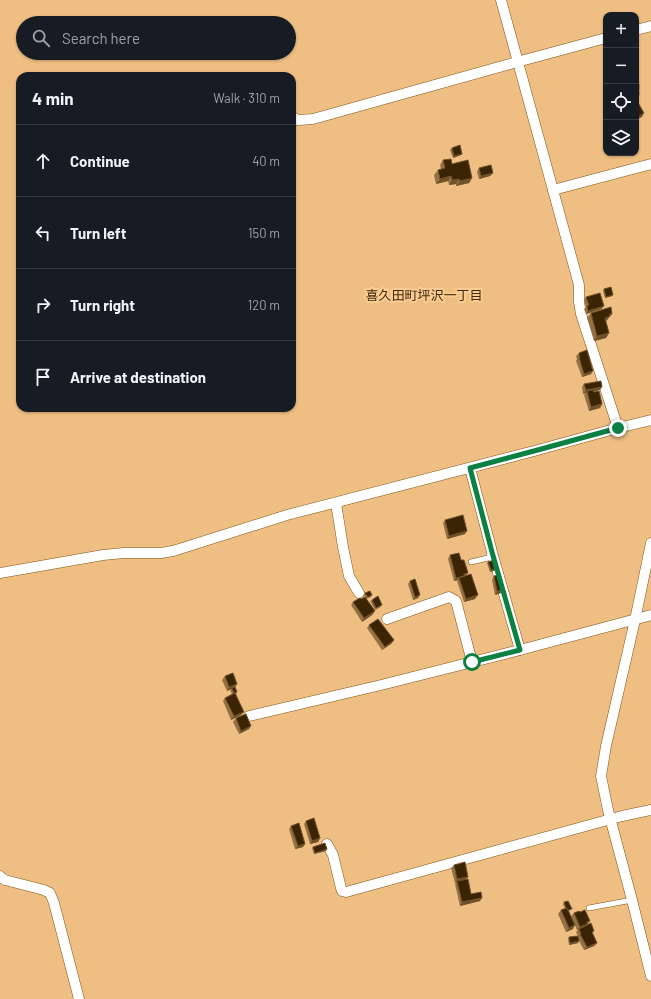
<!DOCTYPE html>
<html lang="en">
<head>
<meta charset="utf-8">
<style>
	body { margin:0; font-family:Barlow,"Noto Sans JP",sans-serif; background:#20242c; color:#f1f3f6 }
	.controls { position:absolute; right:12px; top:12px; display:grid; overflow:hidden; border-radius:8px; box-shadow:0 1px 3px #0004 }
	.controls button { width:36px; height:36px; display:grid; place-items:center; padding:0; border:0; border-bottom:1px solid #363941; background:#171b24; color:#f1f3f6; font:20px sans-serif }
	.stop { position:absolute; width:12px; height:12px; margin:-9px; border:3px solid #0b8043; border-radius:50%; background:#fff }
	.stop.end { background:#0b8043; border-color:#fff; box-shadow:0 1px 4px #0008 }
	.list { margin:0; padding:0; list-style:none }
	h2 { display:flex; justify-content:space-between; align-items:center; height:52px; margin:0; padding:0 16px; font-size:17px }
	h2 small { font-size:13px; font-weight:400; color:#9ea1a6 }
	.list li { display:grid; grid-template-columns:26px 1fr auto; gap:12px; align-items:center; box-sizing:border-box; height:72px; padding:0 16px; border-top:1px solid #363941 }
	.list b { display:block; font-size:15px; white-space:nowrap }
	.list em { font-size:13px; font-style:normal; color:#9ea1a6 }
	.icon { flex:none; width:22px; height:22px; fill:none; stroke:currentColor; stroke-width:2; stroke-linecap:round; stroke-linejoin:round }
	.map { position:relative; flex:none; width:651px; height:999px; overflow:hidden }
	.search { position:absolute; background:#171b24; box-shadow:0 1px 3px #0004; left:16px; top:16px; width:280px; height:44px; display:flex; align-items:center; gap:10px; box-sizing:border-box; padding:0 14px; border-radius:22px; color:#9ea1a6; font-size:15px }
	.panel { position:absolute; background:#171b24; box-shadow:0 1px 3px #0004; left:16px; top:72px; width:280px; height:340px; border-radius:12px }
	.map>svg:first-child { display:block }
</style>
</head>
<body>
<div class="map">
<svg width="651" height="999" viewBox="0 0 651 999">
	<rect width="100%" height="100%" fill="#efbe83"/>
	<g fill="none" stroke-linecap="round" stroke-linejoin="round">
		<defs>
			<g id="service">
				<polyline points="636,81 637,91 636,96"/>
				<polyline points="471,562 488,558 491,552"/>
				<polyline points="589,908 632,900"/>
			</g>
			<g id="minor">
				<polyline points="501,0 579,285 579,302 581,314 618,428"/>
				<polyline points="636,30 651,26"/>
				<polyline points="292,117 298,120 313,119 517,62 606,38"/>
				<polyline points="553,190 651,164"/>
				<polyline points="470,468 492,552 520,650"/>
				<polyline points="336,503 343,547 349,576 359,593"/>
				<polyline points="651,543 635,620 606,746 601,776 608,810 632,900 651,976"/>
				<polyline points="0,573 103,555 124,553 161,553 173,551 287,515 534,451 618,428 651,420"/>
				<polyline points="387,619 449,597 456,601 472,662"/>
				<polyline points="249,716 381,685 520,650 651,615"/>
				<polyline points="327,844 333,855 341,888 342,891 346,892 622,816 651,810"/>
				<polyline points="0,876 2,878 5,880 44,890 50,893 54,903 79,999"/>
			</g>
		</defs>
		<use href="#service" stroke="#7f5516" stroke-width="6"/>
		<use href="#minor" stroke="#7f5516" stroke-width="11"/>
		<use href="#service" stroke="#fff" stroke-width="5"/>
		<use href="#minor" stroke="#fff" stroke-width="10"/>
	</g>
	<g fill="#947144">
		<polygon points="452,148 462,154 461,155 453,158 450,150"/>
		<polygon points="443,160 452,164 472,178 469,183 456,186 456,184 449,185 448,181 436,184 434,175 438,170 441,169 440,165"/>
		<polygon points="479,168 493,173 490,176 479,179 477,172"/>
		<polygon points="604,289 612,296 605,298 603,291"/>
		<polygon points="586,297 604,306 601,309 586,314 584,309 586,307 584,300"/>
		<polygon points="591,313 612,314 606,321 609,333 606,338 594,341 587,318"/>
		<polygon points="579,353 591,374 582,377 576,361 577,359 576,356"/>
		<polygon points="584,384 600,390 594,391 602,404 600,408 589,411 584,395 586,393 583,394 582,387"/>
		<polygon points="445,520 465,534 447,539 443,523"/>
		<polygon points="450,555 465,576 464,577 475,599 464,602 457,581 458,580 454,581 448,559"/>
		<polygon points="488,562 497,568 496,570 490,572 487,563"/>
		<polygon points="494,576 501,593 495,595 492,580"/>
		<polygon points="410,581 418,598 413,600 408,584"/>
		<polygon points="365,593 372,595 371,597 366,599 375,611 372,615 362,622 351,605 353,602 361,599 366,599 364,595"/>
		<polygon points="372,600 381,607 375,610 370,601"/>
		<polygon points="369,625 394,640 391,644 382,650 367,628"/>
		<polygon points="225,676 237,684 235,687 237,692 236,694 241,715 231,720 223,701 225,698 232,694 230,690 231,689 227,691 222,680"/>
		<polygon points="236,718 249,729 239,734 233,722"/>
		<polygon points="306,821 320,838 318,842 310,844 304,824"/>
		<polygon points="291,826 303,847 295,849 289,829"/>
		<polygon points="313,847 326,851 314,854 312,848"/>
		<polygon points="454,865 468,877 466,879 471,894 480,901 460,906 455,884 457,882 455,883 451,868"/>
		<polygon points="564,902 570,911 569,911 573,929 566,932 558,914 561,910 565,909 563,904"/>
		<polygon points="580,912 590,921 586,926 592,933 597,943 594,946 584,950 578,939 578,943 569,945 568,939 569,937 578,937 578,936 576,932 578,930 577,930 571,916 574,913"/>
	</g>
	<g fill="#70522a">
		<polygon points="644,113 642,117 636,120 636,118"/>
		<polygon points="462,154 461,155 453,158 454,156"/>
		<polygon points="493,173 490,176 479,179 481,176"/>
		<polygon points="451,176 448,181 436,184 440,179"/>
		<polygon points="472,178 469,183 456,186 460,181"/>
		<polygon points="459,179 456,184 449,185 452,180"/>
		<polygon points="613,295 612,296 605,298 606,297"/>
		<polygon points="604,306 601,309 586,314 588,311"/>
		<polygon points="609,314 612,314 606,321 605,318"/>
		<polygon points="609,333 606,338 594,341 597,336"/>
		<polygon points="593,371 591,374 582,377 584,374"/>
		<polygon points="602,387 600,390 587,393 587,391 586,393 583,394 586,390"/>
		<polygon points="602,404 600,408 589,411 591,407"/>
		<polygon points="467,531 465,534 447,539 449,536"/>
		<polygon points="497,568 496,570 490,572 491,570"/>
		<polygon points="468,573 462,579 459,578 458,580 454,581 456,578 464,574"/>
		<polygon points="503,590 501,593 495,595 497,591"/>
		<polygon points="420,595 418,598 413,600 415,597"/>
		<polygon points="478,595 475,599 464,602 466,599"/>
		<polygon points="375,611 372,615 362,622 364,618"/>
		<polygon points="394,640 391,644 382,650 385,647"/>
		<polygon points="237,684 235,687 227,691 229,687"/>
		<polygon points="244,712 241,715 231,720 234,716"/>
		<polygon points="251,726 249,729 239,734 241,731"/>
		<polygon points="320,838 318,842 310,844 312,841"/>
		<polygon points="305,844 303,847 295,849 298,846"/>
		<polygon points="327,849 326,851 314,854 315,853"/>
		<polygon points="468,877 465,880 457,881 457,882 455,883 457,879"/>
		<polygon points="482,898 480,901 460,906 462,902"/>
		<polygon points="590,921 585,927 579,929 577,930 580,927"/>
		<polygon points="575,925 573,929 566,932 569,928"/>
		<polygon points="579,941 578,943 569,945 570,943"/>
		<polygon points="597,943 594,946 584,950 587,947"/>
	</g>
	<g fill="#3a2404" stroke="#70522a">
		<polygon points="636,101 637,101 644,113 636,118"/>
		<polygon points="460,145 462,154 454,156 452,148"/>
		<polygon points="451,159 452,164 468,160 472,178 460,181 459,179 452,180 451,176 440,179 438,170 445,168 443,160"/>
		<polygon points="491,165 493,173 481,176 479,168"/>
		<polygon points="611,287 613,295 606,297 604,289"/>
		<polygon points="600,293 604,306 588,311 587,306 589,305 586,297"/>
		<polygon points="611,307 612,314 609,314 610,316 605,318 609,333 597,336 591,313"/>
		<polygon points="587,350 593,371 584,374 579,357 580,357 579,353"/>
		<polygon points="601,381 602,387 586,390 584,384"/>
		<polygon points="593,390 594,392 599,391 602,404 591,407 587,391"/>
		<polygon points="463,515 467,531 449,536 445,520"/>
		<polygon points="459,553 461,560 464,560 468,573 464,574 464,576 456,578 450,555"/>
		<polygon points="494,560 497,568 491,570 488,562"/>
		<polygon points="471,574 478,595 466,599 459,578"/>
		<polygon points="499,575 503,590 497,591 494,576"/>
		<polygon points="415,579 420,595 415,597 410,581"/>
		<polygon points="370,591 372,595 368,597 365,593"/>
		<polygon points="378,596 382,605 376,608 372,600"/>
		<polygon points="365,597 375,611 364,618 353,602 360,598 361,599"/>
		<polygon points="378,619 394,640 385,647 369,625"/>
		<polygon points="233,673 237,684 229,687 225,676"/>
		<polygon points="235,687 237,692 234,693 232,688"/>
		<polygon points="235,693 244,712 234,716 225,698"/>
		<polygon points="246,714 251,726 241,731 236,718"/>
		<polygon points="314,818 320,838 312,841 306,821"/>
		<polygon points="299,823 305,844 298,846 291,826"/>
		<polygon points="325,843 327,849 315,853 313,847"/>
		<polygon points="465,862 468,877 457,879 454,865"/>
		<polygon points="468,879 471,894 481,892 482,898 462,902 457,881"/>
		<polygon points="568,901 572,909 568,910 567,908 566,908 564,902"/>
		<polygon points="567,908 575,925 569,928 561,910"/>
		<polygon points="585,910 590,921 587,922 587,924 580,927 574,913 579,911 580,912"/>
		<polygon points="591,923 594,931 592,932 597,943 587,947 580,934 581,934 579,929"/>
		<polygon points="578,936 579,941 570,943 569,937"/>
	</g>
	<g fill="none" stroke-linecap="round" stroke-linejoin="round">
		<polyline stroke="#0b8043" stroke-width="5" points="472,662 520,650 492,552 470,468 534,451 618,428"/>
	</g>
	<g text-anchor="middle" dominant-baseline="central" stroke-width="4" stroke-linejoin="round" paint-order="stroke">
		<g font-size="13" fill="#3e2b13" stroke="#fccb90">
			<text x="424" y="295">喜久田町坪沢一丁目</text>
		</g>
	</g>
</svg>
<div class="controls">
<button>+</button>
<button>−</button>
<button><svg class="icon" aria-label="locate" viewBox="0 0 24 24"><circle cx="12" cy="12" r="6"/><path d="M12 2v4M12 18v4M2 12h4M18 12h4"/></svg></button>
<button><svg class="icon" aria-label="layers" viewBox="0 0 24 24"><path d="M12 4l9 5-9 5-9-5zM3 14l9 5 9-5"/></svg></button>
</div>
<div class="stop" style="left:472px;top:662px"></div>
<div class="stop end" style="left:618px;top:428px"></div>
<div class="search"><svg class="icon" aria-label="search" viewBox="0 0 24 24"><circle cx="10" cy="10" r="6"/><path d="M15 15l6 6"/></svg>Search here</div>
<section class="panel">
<h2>4 min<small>Walk · 310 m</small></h2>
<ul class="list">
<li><svg class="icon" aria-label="ahead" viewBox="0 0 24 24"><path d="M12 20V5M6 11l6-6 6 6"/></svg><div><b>Continue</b></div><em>40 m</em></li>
<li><svg class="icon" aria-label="left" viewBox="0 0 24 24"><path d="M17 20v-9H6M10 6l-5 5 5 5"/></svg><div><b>Turn left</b></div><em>150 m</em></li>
<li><svg class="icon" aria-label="right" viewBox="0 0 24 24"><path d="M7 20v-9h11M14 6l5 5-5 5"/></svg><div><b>Turn right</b></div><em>120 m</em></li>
<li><svg class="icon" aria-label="arrive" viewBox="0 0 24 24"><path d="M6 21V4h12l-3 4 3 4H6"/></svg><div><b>Arrive at destination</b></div></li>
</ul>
</section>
</div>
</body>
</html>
